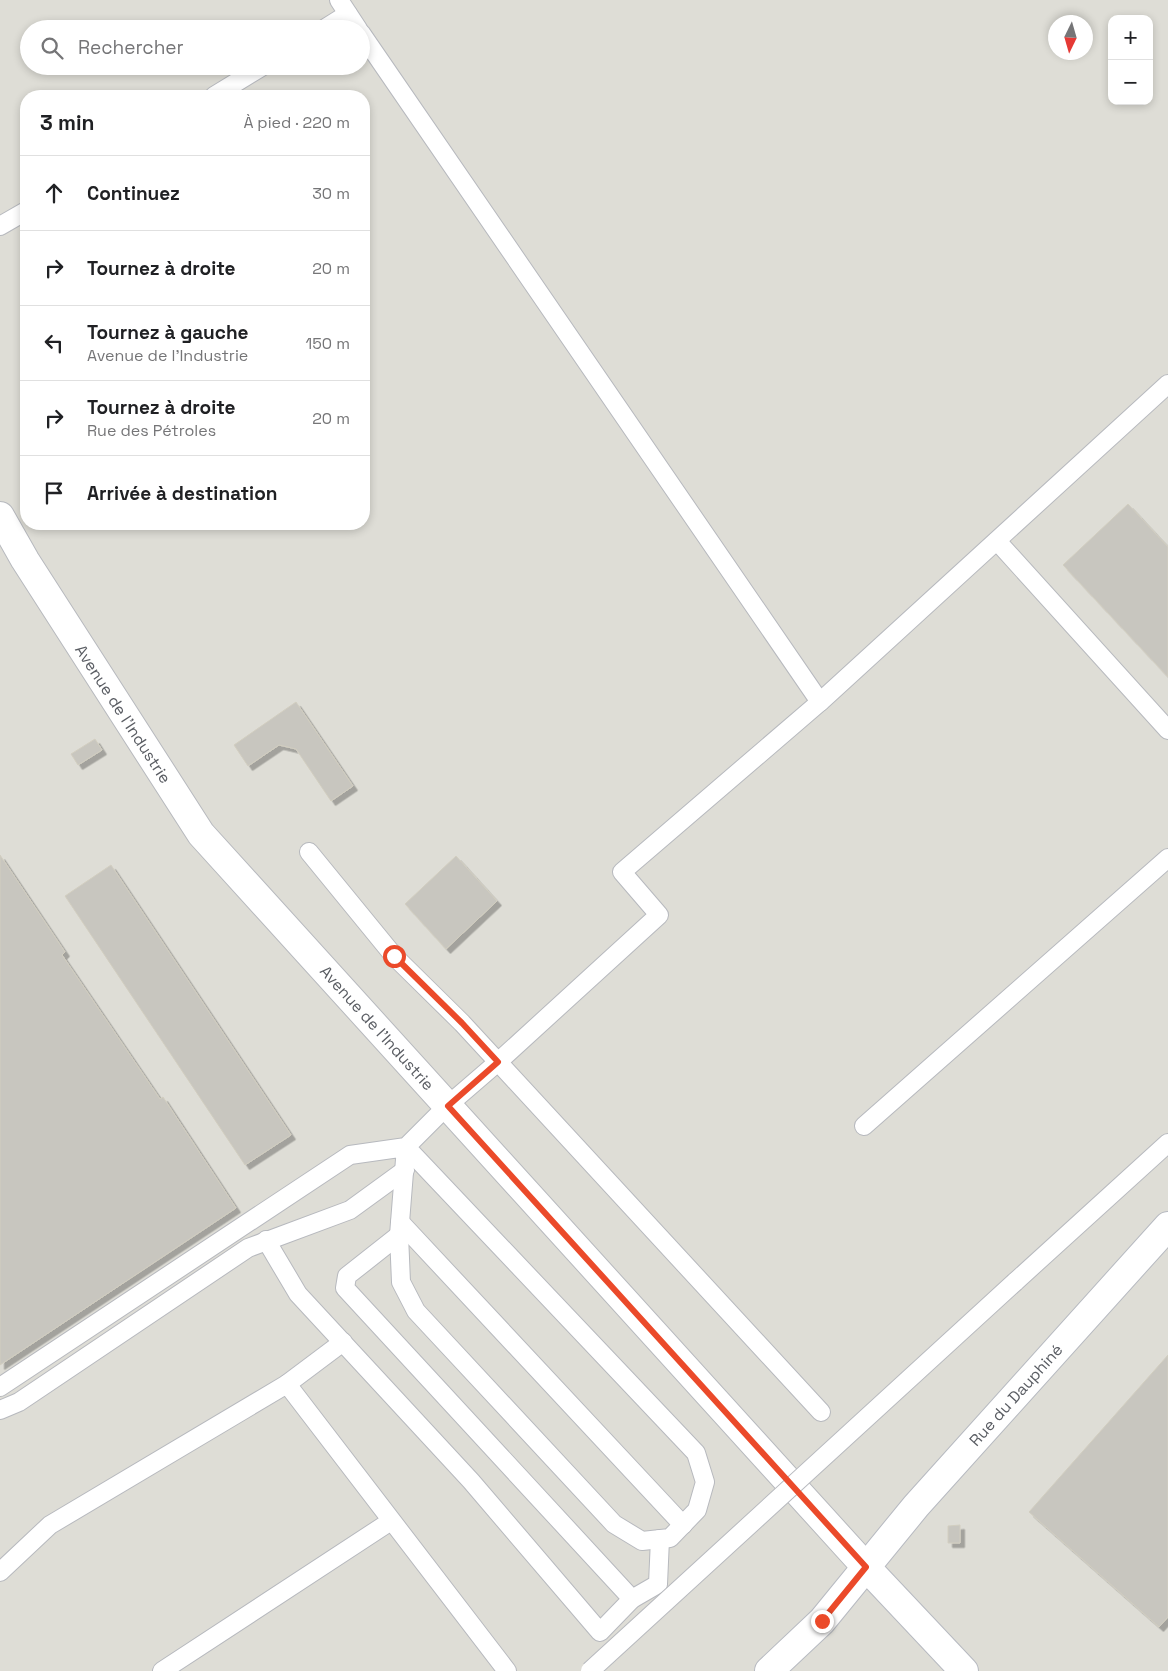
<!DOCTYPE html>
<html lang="fr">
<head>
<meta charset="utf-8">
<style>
	body { margin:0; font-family:"Space Grotesk",sans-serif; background:#f6f6f6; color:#202124 }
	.controls { position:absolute; right:15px; top:15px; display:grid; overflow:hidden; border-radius:10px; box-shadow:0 2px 8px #0003 }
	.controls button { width:45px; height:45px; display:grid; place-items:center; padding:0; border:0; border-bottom:1px solid #e0e0e0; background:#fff; color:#202124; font:25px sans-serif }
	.compass { position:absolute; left:1048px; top:15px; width:45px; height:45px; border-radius:50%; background:#fff; box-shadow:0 2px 8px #0003; rotate:185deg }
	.stop { position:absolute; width:15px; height:15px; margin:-11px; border:4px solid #eb4a2a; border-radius:50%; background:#fff }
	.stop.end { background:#eb4a2a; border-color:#fff; box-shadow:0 1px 5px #0008 }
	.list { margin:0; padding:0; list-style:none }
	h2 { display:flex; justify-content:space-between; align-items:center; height:65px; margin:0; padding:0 20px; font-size:21px }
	h2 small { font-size:16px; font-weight:400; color:#757577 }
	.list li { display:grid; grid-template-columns:32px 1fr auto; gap:15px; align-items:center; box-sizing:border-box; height:75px; padding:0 20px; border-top:1px solid #e0e0e0 }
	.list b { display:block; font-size:19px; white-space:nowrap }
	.list p { margin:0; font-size:16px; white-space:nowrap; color:#757577 }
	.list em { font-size:16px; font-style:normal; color:#757577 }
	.icon { flex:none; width:28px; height:28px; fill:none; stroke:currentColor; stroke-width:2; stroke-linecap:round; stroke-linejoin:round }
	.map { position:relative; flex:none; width:1168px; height:1671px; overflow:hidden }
	.search { position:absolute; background:#fff; box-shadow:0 2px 8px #0003; left:20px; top:20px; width:350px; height:55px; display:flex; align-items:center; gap:12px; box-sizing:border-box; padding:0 18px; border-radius:28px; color:#757577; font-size:19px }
	.panel { position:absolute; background:#fff; box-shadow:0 2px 8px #0003; left:20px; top:90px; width:350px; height:440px; border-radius:20px }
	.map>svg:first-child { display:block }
</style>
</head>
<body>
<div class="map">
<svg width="1168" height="1671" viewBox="0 0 1168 1671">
	<defs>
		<filter id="shadow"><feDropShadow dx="4.5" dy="4.5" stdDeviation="0" flood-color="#0004"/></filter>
	</defs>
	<rect width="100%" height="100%" fill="#edece2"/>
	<path fill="#deddd6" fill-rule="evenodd" d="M0,0h1168v1671h-1168zM1112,19h37v82h-37zM1056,22h30v30h-30zM29,29h332v37h-332zM26,96h338v428h-338z"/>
	<g fill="#c8c6bf" stroke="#d2cec0" filter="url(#shadow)">
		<polygon points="1128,504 1168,547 1168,677 1063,565"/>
		<polygon points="296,702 353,786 331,801 296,749 279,745 248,766 234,745"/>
		<polygon points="95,739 102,750 78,765 71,754"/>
		<polygon points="0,855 65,952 62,955 160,1099 163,1097 236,1208 0,1365"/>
		<polygon points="456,856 497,901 446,949 405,904"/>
		<polygon points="111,865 291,1135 245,1165 65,896"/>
		<polygon points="1168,1355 1168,1617 1159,1627 1029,1512"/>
		<polygon points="960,1525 960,1543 948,1543 948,1526"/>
	</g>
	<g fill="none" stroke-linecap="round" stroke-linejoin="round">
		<defs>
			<g id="service">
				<polyline points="339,0 358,29"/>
				<polyline points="324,29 348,14"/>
				<polyline points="361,33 820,702"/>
				<polyline points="214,96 263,66"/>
				<polyline points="0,226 26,211"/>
				<polyline points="997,541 1168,730"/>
				<polyline points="309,852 394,956 462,1023 498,1062 659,915 622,872 820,702 1168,384"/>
				<polyline points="864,1126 1168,858"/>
				<polyline points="400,1222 683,1525"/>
				<polyline points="399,1235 347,1276 345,1288 632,1599 658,1584 660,1539"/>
				<polyline points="266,1240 298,1294 471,1481 600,1632 632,1599"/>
				<polyline points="1015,1282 1168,1143"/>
				<polyline points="287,1384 343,1342"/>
				<polyline points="0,1387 350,1155 406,1147 696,1453 705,1482 697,1510 670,1538 642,1541 614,1524 416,1311 401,1282 399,1235 406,1147 447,1106 498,1062 821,1412"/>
				<polyline points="0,1410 19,1402 248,1248 350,1210 405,1170"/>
				<polyline points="0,1572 50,1525 287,1384 507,1671"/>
				<polyline points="162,1671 391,1521"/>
			</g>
			<polyline id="tertiary" points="0,516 25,560 201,834 866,1567"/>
			<g id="secondary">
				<polyline points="866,1567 964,1671"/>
				<polyline points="769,1671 822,1621 916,1506 1168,1226"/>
			</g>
		</defs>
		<use href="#service" stroke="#b7b9be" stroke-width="20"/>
		<use href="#tertiary" stroke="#b7b9be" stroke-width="30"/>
		<use href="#secondary" stroke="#b7bac1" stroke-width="30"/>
		<use href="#service" stroke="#fff" stroke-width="18"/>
		<use href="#tertiary" stroke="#fff" stroke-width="28"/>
		<use href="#secondary" stroke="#fff" stroke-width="28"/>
		<defs>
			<polyline id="service-bridge" points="590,1671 1015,1282"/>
		</defs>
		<use href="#service-bridge" stroke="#b7b9be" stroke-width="20" stroke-linecap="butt"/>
		<use href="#service-bridge" stroke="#fff" stroke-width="18"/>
	</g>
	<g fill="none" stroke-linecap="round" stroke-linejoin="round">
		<polyline stroke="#eb4a2a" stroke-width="6" points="394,956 462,1023 498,1062 448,1106 866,1567 822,1621"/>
	</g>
	<g text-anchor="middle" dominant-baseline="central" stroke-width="4.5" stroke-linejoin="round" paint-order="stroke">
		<g font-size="16" fill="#5a5d63" stroke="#fff">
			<text transform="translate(123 714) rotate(57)">Avenue de l'Industrie</text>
			<text transform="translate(377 1028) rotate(48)">Avenue de l'Industrie</text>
			<text transform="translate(1016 1395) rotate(-48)">Rue du Dauphiné</text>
		</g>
	</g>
</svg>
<div class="controls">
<button>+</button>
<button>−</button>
</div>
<svg class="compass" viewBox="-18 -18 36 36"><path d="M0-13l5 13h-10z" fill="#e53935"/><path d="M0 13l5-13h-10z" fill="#757577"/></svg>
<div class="stop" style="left:394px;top:956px"></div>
<div class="stop end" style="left:822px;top:1621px"></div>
<div class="search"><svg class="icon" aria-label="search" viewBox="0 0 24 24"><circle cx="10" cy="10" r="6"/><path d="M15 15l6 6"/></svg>Rechercher</div>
<section class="panel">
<h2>3 min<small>À pied · 220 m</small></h2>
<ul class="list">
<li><svg class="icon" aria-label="ahead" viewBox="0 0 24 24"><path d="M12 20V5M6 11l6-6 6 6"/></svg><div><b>Continuez</b></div><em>30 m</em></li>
<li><svg class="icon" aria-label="right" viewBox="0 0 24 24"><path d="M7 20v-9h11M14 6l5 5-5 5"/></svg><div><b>Tournez à droite</b></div><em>20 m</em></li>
<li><svg class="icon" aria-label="left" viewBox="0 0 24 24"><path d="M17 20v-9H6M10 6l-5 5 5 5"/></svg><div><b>Tournez à gauche</b><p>Avenue de l'Industrie</p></div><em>150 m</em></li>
<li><svg class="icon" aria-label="right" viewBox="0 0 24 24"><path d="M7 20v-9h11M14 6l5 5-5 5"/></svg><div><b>Tournez à droite</b><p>Rue des Pétroles</p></div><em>20 m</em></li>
<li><svg class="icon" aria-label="arrive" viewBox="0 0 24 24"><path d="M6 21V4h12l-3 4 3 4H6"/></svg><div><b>Arrivée à destination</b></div></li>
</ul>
</section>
</div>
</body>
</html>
